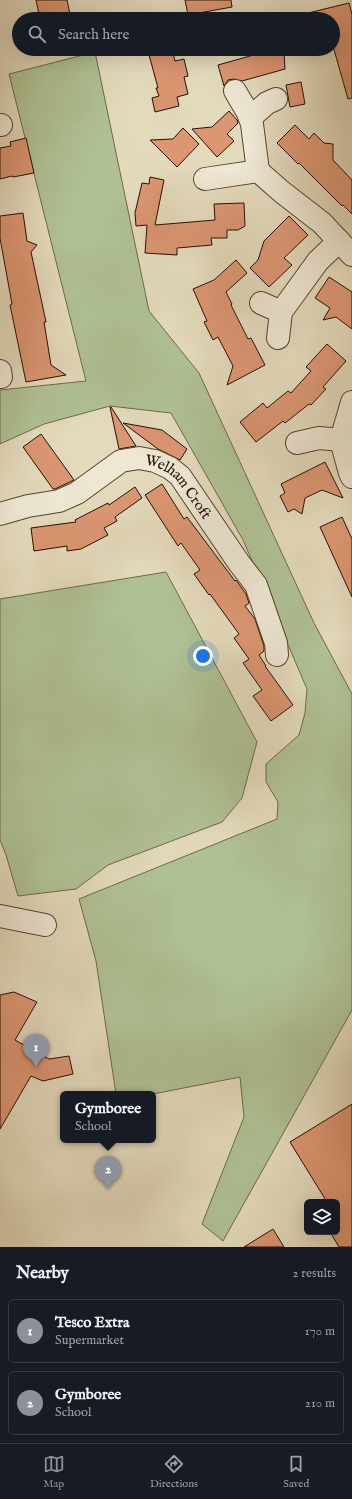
<!DOCTYPE html>
<html lang="en">
<head>
<meta charset="utf-8">
<style>
	body { margin:0; font-family:"IM FELL English",serif; background:#242831; color:#f1f3f6 }
	.controls { position:absolute; right:12px; bottom:12px; display:grid; overflow:hidden; border-radius:6px; box-shadow:0 4px 16px #0002 }
	.controls button { width:36px; height:36px; display:grid; place-items:center; padding:0; border:0; border-bottom:1px solid #363941; background:#171b24; color:#f1f3f6; font:20px sans-serif }
	.you { position:absolute; left:203px; top:656px; width:14px; height:14px; margin:-10px; border:3px solid #fff; border-radius:50%; background:#1a73e8; box-shadow:0 0 0 6px #1a73e833 }
	.badge { display:grid; place-items:center; width:26px; height:26px; border-radius:50%; background:#8c9099; color:#fff; font-size:13px; font-weight:700 }
	.pin { position:absolute; translate:-50% -33px; filter:drop-shadow(0 1px 2px #0008) }
	.pin::after { content:''; position:absolute; top:21px; width:14px; height:12px; background:inherit; clip-path:polygon(0 0,100% 0,50% 100%) }
	.popup { position:absolute; left:60px; top:1091px; width:96px; height:52px; box-sizing:border-box; display:grid; place-content:center; border-radius:6px; background:#171b24; filter:drop-shadow(0 1px 3px #0005); font-size:13px; white-space:nowrap; color:#9ea1a6 }
	.popup b { font-size:15px; color:#f1f3f6 }
	.popup::after { content:''; position:absolute; left:50%; top:100%; margin-left:-8px; border:8px solid transparent; border-top-color:#171b24 }
	.list { margin:0; padding:0; list-style:none }
	h2 { display:flex; justify-content:space-between; align-items:center; height:52px; margin:0; padding:0 16px; font-size:17px }
	h2 small { font-size:13px; font-weight:400; color:#9ea1a6 }
	.list li { display:grid; grid-template-columns:26px 1fr auto; gap:12px; align-items:center; box-sizing:border-box; height:64px; margin:0 8px 8px; padding:0 8px; border:1px solid #363941; border-radius:6px }
	.list b { display:block; font-size:15px; white-space:nowrap }
	.list p { margin:0; font-size:13px; white-space:nowrap; color:#9ea1a6 }
	.list em { font-size:13px; font-style:normal; color:#9ea1a6 }
	.icon { flex:none; width:22px; height:22px; fill:none; stroke:currentColor; stroke-width:2; stroke-linecap:round; stroke-linejoin:round }
	.map { position:relative; flex:none; width:352px; height:1247px; overflow:hidden }
	.search { position:absolute; background:#171b24; box-shadow:0 4px 16px #0002; left:12px; right:12px; top:12px; height:44px; display:flex; align-items:center; gap:10px; box-sizing:border-box; padding:0 14px; border-radius:22px; color:#9ea1a6; font-size:15px }
	.sheet { height:196px; background:#171b24 }
	nav { display:flex; justify-content:space-around; align-items:center; box-sizing:border-box; height:56px; border-top:1px solid #363941; background:#171b24; font-size:11px; color:#9ea1a6 }
	nav a { display:grid; justify-items:center; gap:2px }
	nav .on { color:#8c9099 }
	.map>svg:first-child { display:block }
</style>
</head>
<body>
<div class="map">
<svg width="352" height="1247" viewBox="0 0 352 1247">
	<rect width="100%" height="100%" fill="#e3dabc"/>
	<filter id="stains"><feTurbulence type="fractalNoise" baseFrequency=".005" numOctaves="4"/><feColorMatrix values="0 0 0 0 .2 0 0 0 0 .09 0 0 0 0 .02 0 0 0 .5 -.17"/></filter>
	<radialGradient id="worn" r=".72"><stop offset=".6" stop-color="#630" stop-opacity="0"/><stop offset="1" stop-color="#630" stop-opacity=".3"/></radialGradient>
	<g fill="#afc194" stroke="#6c684a">
		<polygon points="95,52 149,311 199,373 314,623 352,694 352,1010 223,1241 202,1224 244,1117 240,1077 153,1094 116,1094 96,961 79,899 277,819 278,802 266,782 266,764 299,735 305,713 307,689 243,540 171,413 110,406 44,424 0,444 0,390 86,381 9,74"/>
		<polygon points="166,572 257,742 242,798 222,822 108,865 76,889 18,896 6,855 0,840 0,599"/>
	</g>
	<g fill="#db9672" stroke="#280e00">
		<polygon points="36,0 67,0 71,19 40,19"/>
		<polygon points="185,0 231,0 232,7 188,15"/>
		<polygon points="349,3 352,14 352,98 348,99 333,46 333,19 304,19 304,14"/>
		<polygon points="157,49 172,49 175,61 184,59 188,76 184,77 188,94 177,97 179,106 155,112 152,98 159,96 156,88 158,88 148,51"/>
		<polygon points="284,52 285,69 242,81 234,79 228,80 224,86 218,65 257,54"/>
		<polygon points="301,82 305,104 290,107 286,85"/>
		<polygon points="229,111 237,120 238,123 227,134 234,141 217,157 192,129 212,127"/>
		<polygon points="295,125 309,139 314,133 324,143 333,144 333,160 352,180 352,214 343,205 342,206 299,163 298,164 277,143"/>
		<polygon points="183,128 199,144 177,167 150,140 173,139"/>
		<polygon points="26,138 34,173 13,177 12,176 0,179 0,148 11,146 10,142"/>
		<polygon points="150,177 164,180 155,225 215,220 214,204 244,203 245,226 238,230 227,230 227,238 211,238 212,245 177,248 177,255 145,253 147,225 136,226 135,213 142,183 149,184"/>
		<polygon points="23,213 27,241 37,245 31,252 46,322 44,322 51,365 66,375 26,382 10,305 12,304 0,238 0,216"/>
		<polygon points="289,216 308,235 284,258 292,265 269,287 250,268 258,260 264,241"/>
		<polygon points="236,260 247,273 226,292 232,304 231,305 248,339 251,338 265,365 227,385 233,366 218,337 213,340 204,322 207,321 193,289 214,280"/>
		<polygon points="329,277 352,292 352,329 336,317 323,320 330,308 315,298"/>
		<polygon points="327,344 346,361 323,387 326,389 311,405 309,404 285,423 283,421 256,442 240,422 263,403 267,408 288,391 291,393 311,371 306,367"/>
		<polygon points="110,407 111,407 136,446 119,449"/>
		<polygon points="123,423 162,430 187,449 180,460 158,449"/>
		<polygon points="41,434 74,480 55,489 53,489 23,447"/>
		<polygon points="325,462 343,498 322,490 305,498 302,514 294,509 288,512 280,496 285,493 281,484"/>
		<polygon points="162,484 184,519 187,517 235,581 236,580 246,594 249,603 245,606 255,619 264,646 264,651 259,655 266,666 265,666 293,705 271,721 253,696 262,690 243,663 249,659 234,638 239,634 210,594 209,595 194,574 200,570 181,543 178,546 145,495"/>
		<polygon points="135,487 142,498 115,517 117,521 104,528 108,535 81,549 67,551 67,546 34,551 31,528 76,522 75,520 108,503 109,505"/>
		<polygon points="342,517 352,539 352,597 320,527"/>
		<polygon points="14,992 37,1002 15,1040 49,1059 69,1056 73,1074 43,1081 31,1076 0,1129 0,995"/>
		<polygon points="352,1104 352,1247 339,1247 330,1232 337,1232 337,1202 327,1202 290,1142"/>
		<polygon points="273,1229 284,1247 244,1247"/>
	</g>
	<g fill="none" stroke-linecap="round" stroke-linejoin="round">
		<defs>
			<g id="minor">
				<polyline points="235,91 248,113 252,124 258,171"/>
				<polyline points="250,118 267,103 276,99"/>
				<polyline points="0,125 1,125"/>
				<polyline points="205,179 258,171 282,192 322,223 352,255"/>
				<polyline points="261,303 281,312"/>
				<polyline points="278,338 281,312 318,261 339,241"/>
				<polyline points="0,371 1,377"/>
				<polyline points="352,402 341,440 350,473 352,477"/>
				<polyline points="297,443 319,438 341,440"/>
				<path id="s1" d="M0,514l28,-8 31,-5 18,-8 44,-32 18,-3 16,3 15,7 10,8 59,87 17,22 20,58 1,12"/>
				<polyline points="0,916 45,925"/>
			</g>
		</defs>
		<use href="#minor" stroke="#57412f" stroke-width="24"/>
		<use href="#minor" stroke="#ede7d3" stroke-width="22"/>
	</g>
	<g text-anchor="middle" dominant-baseline="central" stroke-width="3.5" stroke-linejoin="round" paint-order="stroke">
		<g font-size="15" fill="#280e00" stroke="#ede7d3">
			<text stroke="none"><textPath href="#s1" startOffset="204">Welham Croft</textPath></text>
		</g>
	</g>
	<rect width="100%" height="100%" filter="url(#stains)"/>
	<rect width="100%" height="100%" fill="url(#worn)"/>
</svg>
<div class="controls">
<button><svg class="icon" aria-label="layers" viewBox="0 0 24 24"><path d="M12 4l9 5-9 5-9-5zM3 14l9 5 9-5"/></svg></button>
</div>
<div class="you"></div>
<div class="pin badge" style="left:36px;top:1067px">1</div>
<div class="pin badge" style="left:108px;top:1189px">2</div>
<div class="popup"><b>Gymboree</b>School</div>
<div class="search"><svg class="icon" aria-label="search" viewBox="0 0 24 24"><circle cx="10" cy="10" r="6"/><path d="M15 15l6 6"/></svg>Search here</div>
</div>
<section class="sheet">
<h2>Nearby<small>2 results</small></h2>
<ul class="list">
<li><span class="badge">1</span><div><b>Tesco Extra</b><p>Supermarket</p></div><em>170 m</em></li>
<li><span class="badge">2</span><div><b>Gymboree</b><p>School</p></div><em>210 m</em></li>
</ul>
</section>
<nav>
<a class="on"><svg class="icon" aria-label="map" viewBox="0 0 24 24"><path d="M3 6l6-2 6 2 6-2v14l-6 2-6-2-6 2zM9 4v14M15 6v14"/></svg>Map</a>
<a><svg class="icon" aria-label="directions" viewBox="0 0 24 24"><path d="M12 3l9 9-9 9-9-9zM9 14v-3h6M13 9l2 2-2 2"/></svg>Directions</a>
<a><svg class="icon" aria-label="saved" viewBox="0 0 24 24"><path d="M7 4h10v16l-5-4-5 4z"/></svg>Saved</a>
</nav>
</body>
</html>
